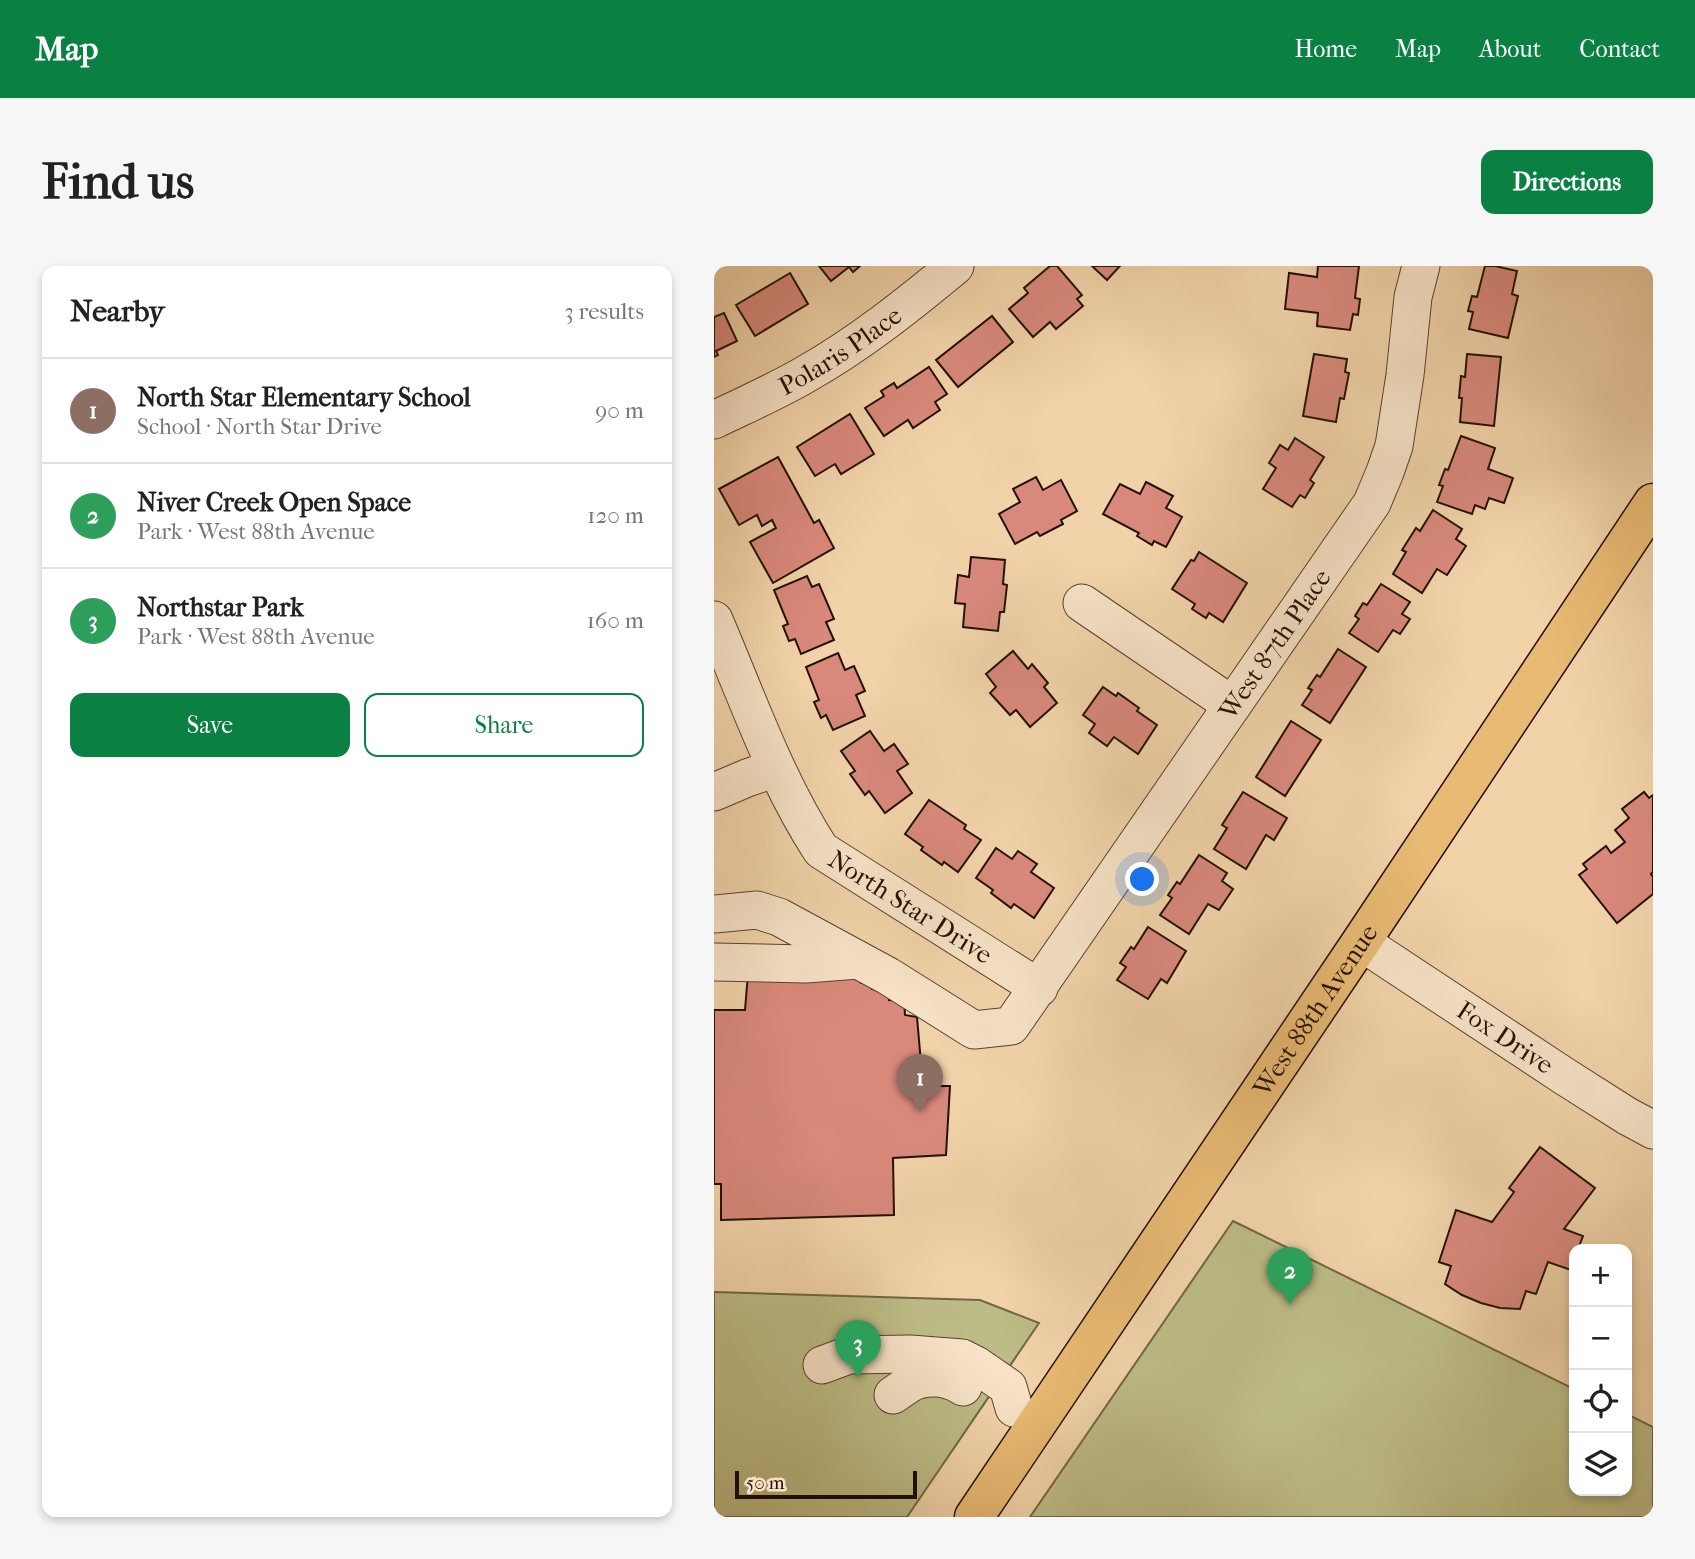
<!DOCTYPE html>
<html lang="en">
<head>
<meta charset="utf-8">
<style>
	body { margin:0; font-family:"IM FELL French Canon",serif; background:#f6f6f6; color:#222 }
	.controls { position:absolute; right:21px; bottom:21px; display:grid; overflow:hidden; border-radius:14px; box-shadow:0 4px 10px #0003 }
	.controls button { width:63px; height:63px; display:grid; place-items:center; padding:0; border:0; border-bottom:2px solid #e0e0e0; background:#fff; color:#222; font:35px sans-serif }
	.scale { position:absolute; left:21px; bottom:18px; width:182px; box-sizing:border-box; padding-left:7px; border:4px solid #231107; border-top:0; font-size:19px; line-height:24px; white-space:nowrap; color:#231107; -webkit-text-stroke:5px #f7e2c7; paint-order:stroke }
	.you { position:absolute; left:429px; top:614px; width:24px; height:24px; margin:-18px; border:5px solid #fff; border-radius:50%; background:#1a73e8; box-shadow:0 0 0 10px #1a73e833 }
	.badge { display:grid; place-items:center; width:46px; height:46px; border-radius:50%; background:#0b8043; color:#fff; font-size:23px; font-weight:700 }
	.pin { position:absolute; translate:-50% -58px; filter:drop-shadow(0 2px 4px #0008) }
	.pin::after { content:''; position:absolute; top:37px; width:24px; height:21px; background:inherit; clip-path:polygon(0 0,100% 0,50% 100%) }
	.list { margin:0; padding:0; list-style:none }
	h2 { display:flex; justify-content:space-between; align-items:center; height:91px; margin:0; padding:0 28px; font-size:30px }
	h2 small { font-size:23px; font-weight:400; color:#767676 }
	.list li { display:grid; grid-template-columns:46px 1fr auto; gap:21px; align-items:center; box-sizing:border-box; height:105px; padding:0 28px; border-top:2px solid #e0e0e0 }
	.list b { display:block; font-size:26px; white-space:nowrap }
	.list p { margin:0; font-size:23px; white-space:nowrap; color:#767676 }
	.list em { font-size:23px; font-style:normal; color:#767676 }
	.actions { display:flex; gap:14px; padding:21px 28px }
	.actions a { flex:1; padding:16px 0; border:2px solid #0b8043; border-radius:14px; text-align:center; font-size:24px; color:#0b8043 }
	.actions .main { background:#0b8043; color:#fff }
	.icon { flex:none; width:38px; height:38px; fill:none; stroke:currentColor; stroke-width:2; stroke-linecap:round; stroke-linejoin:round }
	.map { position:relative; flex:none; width:939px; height:1251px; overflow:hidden; border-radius:14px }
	header { display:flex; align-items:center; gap:42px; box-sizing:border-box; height:98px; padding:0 35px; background:#0b8043; color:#fff }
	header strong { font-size:33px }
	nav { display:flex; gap:38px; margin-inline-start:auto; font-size:24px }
	.intro { display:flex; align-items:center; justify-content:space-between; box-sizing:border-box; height:168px; padding:0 42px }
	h1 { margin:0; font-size:49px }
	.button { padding:18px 32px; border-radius:14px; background:#0b8043; color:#fff; font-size:24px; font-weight:700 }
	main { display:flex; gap:42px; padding:0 42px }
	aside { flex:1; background:#fff; border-radius:14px; box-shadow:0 4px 10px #0003 }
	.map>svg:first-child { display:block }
</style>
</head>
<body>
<header>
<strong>Map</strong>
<nav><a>Home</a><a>Map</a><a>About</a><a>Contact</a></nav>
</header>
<div class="intro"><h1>Find us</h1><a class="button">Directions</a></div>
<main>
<aside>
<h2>Nearby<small>3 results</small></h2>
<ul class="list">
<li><span class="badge" style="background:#8d6e63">1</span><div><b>North Star Elementary School</b><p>School · North Star Drive</p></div><em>90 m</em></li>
<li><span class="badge" style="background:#2e9e5b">2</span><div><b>Niver Creek Open Space</b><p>Park · West 88th Avenue</p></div><em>120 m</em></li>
<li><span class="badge" style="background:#2e9e5b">3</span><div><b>Northstar Park</b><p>Park · West 88th Avenue</p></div><em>160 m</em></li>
</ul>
<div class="actions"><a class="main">Save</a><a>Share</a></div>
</aside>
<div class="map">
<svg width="939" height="1251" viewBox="0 0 939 1251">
	<rect width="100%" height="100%" fill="#f2d3a9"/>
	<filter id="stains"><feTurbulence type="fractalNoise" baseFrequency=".00286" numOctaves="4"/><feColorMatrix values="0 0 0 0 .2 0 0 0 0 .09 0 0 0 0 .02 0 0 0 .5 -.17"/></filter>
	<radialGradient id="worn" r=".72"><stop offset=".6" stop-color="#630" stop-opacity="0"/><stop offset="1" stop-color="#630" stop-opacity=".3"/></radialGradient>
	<g fill="#bdbc86" stroke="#706646" stroke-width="2">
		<polygon points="519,955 860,1123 860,1225 913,1225 913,1148 939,1161 939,1251 316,1251"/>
		<polygon points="0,1026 266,1034 325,1057 193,1251 0,1251"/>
	</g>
	<g fill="#d9897c" stroke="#231107" stroke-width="2">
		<polygon points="105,0 146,0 139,6 135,1 117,15"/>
		<polygon points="336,0 343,0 368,29 363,33 369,40 342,63 336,56 319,71 295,43 314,27 310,22"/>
		<polygon points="378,0 406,0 393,14"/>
		<polygon points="604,0 645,0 641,32 646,33 644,49 639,48 636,64 603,60 604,47 571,43 575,7 603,11"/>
		<polygon points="771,0 781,0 803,5 798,28 804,30 794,72 755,63 759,46 754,45 758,30 763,31"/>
		<polygon points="76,7 94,38 41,70 22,39"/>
		<polygon points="10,47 23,75 2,85 4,89 0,91 0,51"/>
		<polygon points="278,50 299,76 244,121 222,94"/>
		<polygon points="600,88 633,93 631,106 635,107 630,133 626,132 622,156 589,150"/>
		<polygon points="753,88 787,91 780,160 746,156 748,132 745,132 747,110 751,111"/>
		<polygon points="215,101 233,128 221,136 226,144 199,162 194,154 170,170 151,142 170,130 167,125 180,117 183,122"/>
		<polygon points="136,148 160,188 127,208 121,198 101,210 83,181"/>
		<polygon points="747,170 781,182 774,203 799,212 790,237 775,232 771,243 761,239 758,248 723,236 729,220 725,219 731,203 734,204"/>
		<polygon points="581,172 610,191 596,214 600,217 591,232 586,229 578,241 549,223 562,202 555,197 566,179 574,184"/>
		<polygon points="64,191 100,257 105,254 120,282 59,317 36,276 62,262 58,254 48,260 43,249 25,259 5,223"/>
		<polygon points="322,211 329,224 347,214 363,245 347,254 349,258 326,270 323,266 301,278 285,248 306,236 299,223"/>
		<polygon points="432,216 459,230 452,242 468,251 452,281 440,275 438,279 423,270 425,267 389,248 406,218 426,228"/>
		<polygon points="719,244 748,263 742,273 752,280 733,309 723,303 708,327 679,308 692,286 688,284 702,262 706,265"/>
		<polygon points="485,286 533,317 509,356 495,347 492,352 478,343 481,338 458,323 477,294 480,295"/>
		<polygon points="257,291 291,294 289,318 293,319 290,346 286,346 284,365 249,361 251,338 241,337 244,309 255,311"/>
		<polygon points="93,310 98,321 105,318 120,353 112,356 120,374 87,388 81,373 75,375 69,360 74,358 60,324"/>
		<polygon points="667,318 696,336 688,348 696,353 686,368 679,364 664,386 635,367 645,353 641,350 649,337 653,339"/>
		<polygon points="624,383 652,401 616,457 588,439 598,424 594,422 603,409 606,411"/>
		<polygon points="299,385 314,403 318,398 334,417 330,421 343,437 316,461 302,444 296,449 276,427 282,421 272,408"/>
		<polygon points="124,387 131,404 140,400 151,425 142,429 151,450 119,464 112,449 107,452 100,436 105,434 92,401"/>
		<polygon points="389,421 402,430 404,427 425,442 423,445 443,459 424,488 400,471 393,480 375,467 381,458 369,449"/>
		<polygon points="577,455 607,474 571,530 542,511"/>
		<polygon points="156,465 170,485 180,478 194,498 183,505 198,527 171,547 155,525 151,529 136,508 141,505 127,485"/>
		<polygon points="529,526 573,552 560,574 552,569 532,603 500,583 513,562 508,559"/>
		<polygon points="930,526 935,532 939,529 939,606 937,608 939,611 939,628 903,657 865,609 873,603 869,598 892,580 897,587 911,576 901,564 915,552 908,543"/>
		<polygon points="215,534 252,559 250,563 267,574 244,606 230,596 228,599 207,584 209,581 191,568"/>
		<polygon points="282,582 298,593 304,585 323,598 317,606 340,622 320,652 300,638 297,642 277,627 279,624 262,612"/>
		<polygon points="485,589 513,607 508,615 519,623 505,644 494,638 475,668 446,649 458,632 454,629 463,616 466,618"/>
		<polygon points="434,661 472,685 453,717 447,713 434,733 403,714 412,701 406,697 417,681 420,683"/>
		<polygon points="34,708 145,711 147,717 158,717 158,723 174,724 175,734 190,735 191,749 203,751 209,820 236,820 232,889 179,892 180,949 7,954 7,918 0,918 0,744 31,744"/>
		<polygon points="826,881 881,922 850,963 869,970 864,983 860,983 860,995 857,1004 834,996 822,1028 812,1025 806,1043 786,1042 767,1037 748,1029 731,1018 737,1000 725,996 742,944 778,956 800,926 795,922"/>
	</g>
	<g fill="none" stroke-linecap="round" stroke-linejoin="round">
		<defs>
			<g id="minor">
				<path id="s1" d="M0,154c31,-15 63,-29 92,-46 53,-30 102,-69 149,-108"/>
				<polyline points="368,337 518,439"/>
				<path id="s2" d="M0,354c33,77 61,159 107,230l218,138"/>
				<polyline points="0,526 33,512 62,502"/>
				<path id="s3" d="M0,648l43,-4 22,7 109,59 86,54 37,-4 361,-523 13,-31 9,-26 11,-71 8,-78 8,-31"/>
				<path id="s4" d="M647,676l203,134 63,40 26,14"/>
				<polyline points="0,696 92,698 144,694"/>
				<polyline points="108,1099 135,1089 196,1088 248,1092 262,1099 294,1121 300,1142"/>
				<path d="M179,1129c8,-5 17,-13 25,-15 16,-4 32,-2 45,7"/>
			</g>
			<g id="major">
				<path id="s5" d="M260,1251l387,-575 292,-439"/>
			</g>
		</defs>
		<use href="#minor" stroke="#574230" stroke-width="39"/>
		<use href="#major" stroke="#231107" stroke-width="41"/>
		<use href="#minor" stroke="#f7e2c7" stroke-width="37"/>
		<use href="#major" stroke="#e9ba74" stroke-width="38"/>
	</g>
	<g text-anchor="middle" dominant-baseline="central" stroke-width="5" stroke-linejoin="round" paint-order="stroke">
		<g font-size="26" fill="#231107" stroke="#f7e2c7">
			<text stroke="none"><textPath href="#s1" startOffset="144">Polaris Place</textPath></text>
			<text stroke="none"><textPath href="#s3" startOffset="793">West 87th Place</textPath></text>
			<text stroke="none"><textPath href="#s2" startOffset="360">North Star Drive</textPath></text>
			<text stroke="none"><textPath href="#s5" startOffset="611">West 88th Avenue</textPath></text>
			<text stroke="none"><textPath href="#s4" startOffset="173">Fox Drive</textPath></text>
		</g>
	</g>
	<rect width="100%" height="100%" filter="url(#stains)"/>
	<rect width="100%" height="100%" fill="url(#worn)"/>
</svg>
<div class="controls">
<button>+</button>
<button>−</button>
<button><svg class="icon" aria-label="locate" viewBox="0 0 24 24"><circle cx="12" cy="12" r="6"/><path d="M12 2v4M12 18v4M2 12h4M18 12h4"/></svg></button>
<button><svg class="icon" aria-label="layers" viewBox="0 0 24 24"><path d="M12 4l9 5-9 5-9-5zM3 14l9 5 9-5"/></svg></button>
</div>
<div class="scale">50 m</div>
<div class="you"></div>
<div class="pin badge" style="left:206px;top:846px;background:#8d6e63">1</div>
<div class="pin badge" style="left:576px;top:1039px;background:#2e9e5b">2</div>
<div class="pin badge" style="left:144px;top:1112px;background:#2e9e5b">3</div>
</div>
</main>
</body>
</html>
